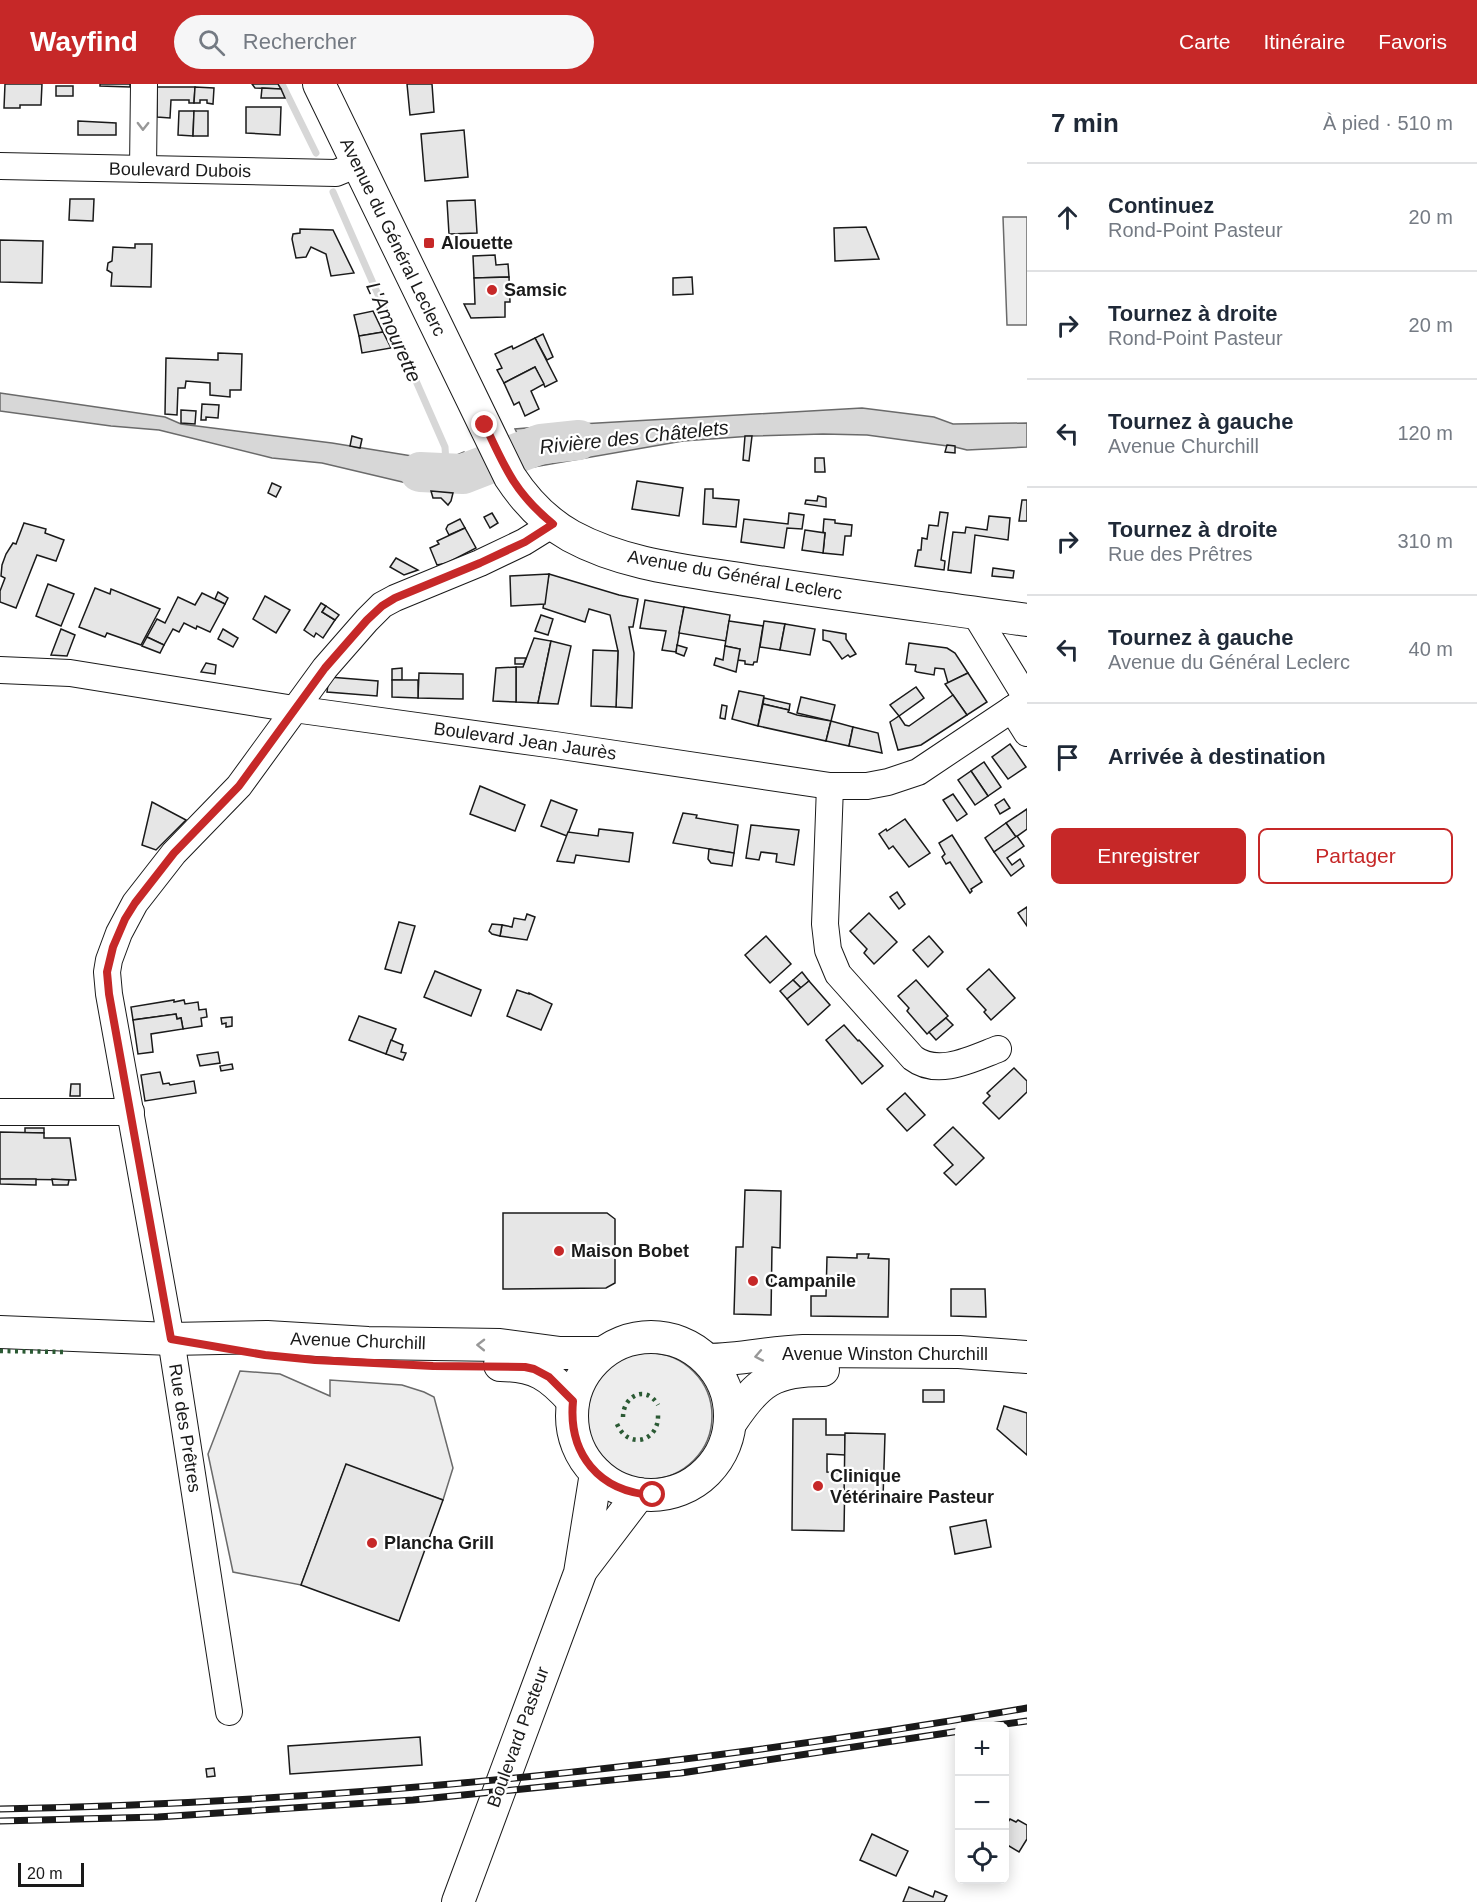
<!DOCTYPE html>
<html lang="fr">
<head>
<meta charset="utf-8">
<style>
	body { margin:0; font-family:Arial,sans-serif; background:#f6f6f7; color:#1f2937 }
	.controls { position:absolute; right:18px; bottom:18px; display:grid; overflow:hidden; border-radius:9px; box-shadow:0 3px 15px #0003 }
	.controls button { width:54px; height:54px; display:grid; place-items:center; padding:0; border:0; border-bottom:2px solid #e0e1e3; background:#fff; color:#1f2937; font:30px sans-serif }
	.scale { position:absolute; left:18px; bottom:15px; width:66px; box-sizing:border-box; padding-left:6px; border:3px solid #1a1a1a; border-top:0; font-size:16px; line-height:21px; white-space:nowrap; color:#1a1a1a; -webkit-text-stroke:4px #fff; paint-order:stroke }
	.stop { position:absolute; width:18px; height:18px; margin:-14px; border:4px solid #c62828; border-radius:50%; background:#fff }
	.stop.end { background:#c62828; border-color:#fff; box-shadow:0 2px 6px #0008 }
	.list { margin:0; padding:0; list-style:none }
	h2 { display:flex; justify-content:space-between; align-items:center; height:78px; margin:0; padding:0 24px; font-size:26px }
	h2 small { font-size:20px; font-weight:400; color:#747a83 }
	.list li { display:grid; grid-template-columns:39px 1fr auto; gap:18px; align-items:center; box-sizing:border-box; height:108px; padding:0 24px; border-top:2px solid #e0e1e3 }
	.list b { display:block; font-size:22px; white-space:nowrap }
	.list p { margin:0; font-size:20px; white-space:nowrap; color:#747a83 }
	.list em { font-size:20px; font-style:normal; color:#747a83 }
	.actions { display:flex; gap:12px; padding:18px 24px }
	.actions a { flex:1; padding:14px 0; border:2px solid #c62828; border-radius:9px; text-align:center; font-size:21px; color:#c62828 }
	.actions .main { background:#c62828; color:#fff }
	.icon { flex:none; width:33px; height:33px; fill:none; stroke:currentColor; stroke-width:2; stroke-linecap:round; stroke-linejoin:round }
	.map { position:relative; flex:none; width:1027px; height:1818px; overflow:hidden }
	header { display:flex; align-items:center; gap:36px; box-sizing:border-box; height:84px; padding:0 30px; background:#c62828; color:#fff }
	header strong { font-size:28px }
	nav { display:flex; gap:33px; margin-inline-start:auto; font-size:21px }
	.search { width:420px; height:54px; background:#f6f6f7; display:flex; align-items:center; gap:15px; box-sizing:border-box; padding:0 21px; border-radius:33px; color:#747a83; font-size:22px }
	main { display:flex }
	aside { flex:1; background:#fff }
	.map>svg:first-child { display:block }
</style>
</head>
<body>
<header>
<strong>Wayfind</strong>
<div class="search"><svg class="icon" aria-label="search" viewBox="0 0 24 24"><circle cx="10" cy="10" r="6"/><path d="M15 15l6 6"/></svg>Rechercher</div>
<nav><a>Carte</a><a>Itinéraire</a><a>Favoris</a></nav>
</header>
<main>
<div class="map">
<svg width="1027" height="1818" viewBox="0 0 1027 1818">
	<rect width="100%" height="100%" fill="#fff"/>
	<g fill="#ededed" stroke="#6a6a6a" stroke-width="1.5">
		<polygon points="1003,133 1027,133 1027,241 1007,241"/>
		<circle cx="649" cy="1332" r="63"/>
		<polygon points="240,1287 280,1290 330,1312 330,1296 402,1301 424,1308 434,1313 453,1384 443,1416 346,1381 301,1501 233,1488 208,1370"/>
	</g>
	<g fill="#d7d7d7" stroke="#6a6a6a" stroke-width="1.5">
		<polygon points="0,309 165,333 181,340 332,359 412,372 437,374 448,371 452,373 464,368 481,401 452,408 432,405 322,379 272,374 159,346 111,342 0,327"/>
		<polygon points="862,324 934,333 953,340 1027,339 1027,363 967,366 955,363 867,351 823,350 752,352 683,357 534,383 515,345 563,341"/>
	</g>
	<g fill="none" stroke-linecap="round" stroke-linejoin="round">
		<g stroke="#d7d7d7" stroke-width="7">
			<polyline points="282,0 316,69"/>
			<polyline points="333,108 445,363 446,379"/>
		</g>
		<polyline stroke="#d7d7d7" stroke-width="40" points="420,388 463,390 541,360 579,356"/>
	</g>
	<g fill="#e6e6e6" stroke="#1a1a1a" stroke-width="1.5">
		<polygon points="5,0 42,0 41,21 20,21 20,24 4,24"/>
		<polygon points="100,0 130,0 130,3 100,2"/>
		<polygon points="252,0 278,0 281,5 255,4"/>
		<polygon points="407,0 432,0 434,28 410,31"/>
		<rect x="56" y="2" width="17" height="10"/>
		<polygon points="157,3 195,3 194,19 189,19 189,16 171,16 170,34 157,33"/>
		<polygon points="195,3 214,4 213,20 207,19 207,16 200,16 200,19 194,19"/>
		<polygon points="262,4 281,5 285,14 261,14"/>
		<polygon points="246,23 281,23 280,51 246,49"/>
		<polygon points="179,27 194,27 193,52 178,51"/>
		<polygon points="194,27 208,27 208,52 193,52"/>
		<polygon points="78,37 116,39 116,51 78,51"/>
		<polygon points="464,46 468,93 425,97 421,50"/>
		<polygon points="70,115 94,115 93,137 69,136"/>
		<polygon points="475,116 477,149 449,150 447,117"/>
		<polygon points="866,143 879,175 835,177 834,144"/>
		<polygon points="300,145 333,146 354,189 331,192 326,170 311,163 306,173 296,174 292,155 293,150 300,149"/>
		<polygon points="0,156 43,157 42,199 0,198"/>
		<polygon points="135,160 152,160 151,203 111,202 112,189 107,186 108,179 112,177 113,163 135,164"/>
		<polygon points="495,171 496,181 508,180 509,193 474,194 473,172"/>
		<polygon points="509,193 510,218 505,218 505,233 471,234 464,220 475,220 474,194"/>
		<polygon points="692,193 693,210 673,211 673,194"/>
		<polygon points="373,227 383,248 359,252 354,231"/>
		<polygon points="383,248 391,264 362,269 359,252"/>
		<polygon points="543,250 553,273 547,276 535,254"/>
		<polygon points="535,254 557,297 545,303 535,283 504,299 497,286 502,284 495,270 512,262 513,265"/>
		<polygon points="218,269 242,270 241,306 230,306 230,313 210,311 210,299 186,297 185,304 178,304 177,331 165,330 166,274 218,276"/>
		<polygon points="535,283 544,300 531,307 539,325 525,332 519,318 514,321 504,299"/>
		<polygon points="202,320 219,321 218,334 206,333 206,336 201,336"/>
		<polygon points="181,326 196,327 195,340 181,339"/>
		<polygon points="352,352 362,355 360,364 350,362"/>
		<polygon points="745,352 752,352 749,377 743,376"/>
		<polygon points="947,361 955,362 955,369 945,368"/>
		<polygon points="815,374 824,374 825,388 815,388"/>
		<polygon points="637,397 683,404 679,432 632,425"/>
		<polygon points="272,399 281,403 276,413 268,409"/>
		<polygon points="705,405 713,405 713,414 739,416 736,443 703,440"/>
		<polygon points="431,407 453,409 451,417 448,421 441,414 433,414"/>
		<polygon points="818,412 826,414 826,423 805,420 806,416 817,417"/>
		<polygon points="1022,416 1027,416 1027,437 1019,437"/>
		<polygon points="940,428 948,429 941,476 945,477 944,486 915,482 918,466 921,466 922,454 927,455 929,441 938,442"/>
		<polygon points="492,429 498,439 490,444 484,433"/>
		<polygon points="789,429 804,431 802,445 787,444 784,464 741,458 744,435 788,440"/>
		<polygon points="989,432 1010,434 1008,456 975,451 971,489 948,486 953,448 965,449 966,443 987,446"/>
		<polygon points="460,435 465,444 449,451 446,445 448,441"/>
		<polygon points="824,435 835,436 835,439 852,441 851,452 845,452 843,471 823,469 825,449 823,448"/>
		<polygon points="24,439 46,445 45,449 64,456 56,477 37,471 16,524 0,518 0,507 5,494 1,492 2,481 6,470 13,459 16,460"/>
		<polygon points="465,444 476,464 447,479 437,481 430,464 439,460 437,457"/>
		<polygon points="805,446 825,449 823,469 802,466"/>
		<polygon points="396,474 418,486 404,491 390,483"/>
		<polygon points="993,484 1014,487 1013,494 992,492"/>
		<polygon points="549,490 619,511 638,515 633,543 629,543 634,569 632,624 616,623 618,567 610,531 589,525 585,538 543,524"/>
		<polygon points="549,490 545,520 511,522 510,492"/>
		<polygon points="48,500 74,510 61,542 36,532"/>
		<polygon points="95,504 110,510 111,505 160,525 141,561 107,549 105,553 79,543"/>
		<polygon points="218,508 228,514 225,520 215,515"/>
		<polygon points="202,509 225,520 210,548 197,542 196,545 184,539 179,548 173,545 164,561 147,553 157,535 165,539 178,513 195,521"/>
		<polygon points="265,512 290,526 276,549 253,535"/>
		<polygon points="645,516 684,523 676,568 662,566 666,547 640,544"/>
		<polygon points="321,519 326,522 322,528 335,536 323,554 316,549 314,553 304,546"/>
		<polygon points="326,522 339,531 335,536 322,528"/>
		<polygon points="684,523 730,531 726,557 679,549"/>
		<polygon points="541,531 553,535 548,551 535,547"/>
		<polygon points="729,537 763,542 757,578 754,578 753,581 745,580 745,577 737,576 740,565 725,562"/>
		<polygon points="764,537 785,540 780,566 760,563"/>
		<polygon points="785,540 815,545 810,571 780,566"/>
		<polygon points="61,545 75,551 67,572 51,571"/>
		<polygon points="223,545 238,554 233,563 218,555"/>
		<polygon points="823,546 846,550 846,555 856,570 850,573 848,571 842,575 830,558 823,556"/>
		<polygon points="147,553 164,561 160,569 142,562"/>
		<polygon points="534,554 551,557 538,619 516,618 516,583 523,583"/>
		<polygon points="551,557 571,562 558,620 538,619"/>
		<polygon points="909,559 947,564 955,569 968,589 948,599 944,585 935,584 934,591 917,588 915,587 916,581 906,580"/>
		<polygon points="677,561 687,564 684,572 676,569"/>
		<polygon points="725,562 740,565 736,588 714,581 716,574 723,576"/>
		<polygon points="593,566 618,567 616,623 591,622"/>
		<polygon points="515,574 526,574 524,580 515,580"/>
		<polygon points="206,579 216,581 215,590 201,588"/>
		<polygon points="516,583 516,618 493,617 496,584"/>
		<polygon points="402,584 402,596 392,596 392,585"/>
		<polygon points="419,589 463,590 463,615 418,614"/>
		<polygon points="968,589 987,618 967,631 945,600"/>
		<polygon points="329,593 378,597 377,612 327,608"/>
		<polygon points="392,596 418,596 418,614 392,613"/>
		<polygon points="916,603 924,614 899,632 890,621"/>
		<polygon points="739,607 764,612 758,642 732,635"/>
		<polygon points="953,611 967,631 921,661 898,666 890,638 899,632 905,641 909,642"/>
		<polygon points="801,613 835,621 831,637 797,629"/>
		<polygon points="764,614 790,620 789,626 763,620"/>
		<polygon points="763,620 789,626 788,628 797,631 831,637 826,657 758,642"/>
		<polygon points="722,621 727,622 725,635 720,634"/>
		<polygon points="831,637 853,643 849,662 826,657"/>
		<polygon points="853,643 878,649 882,669 849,662"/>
		<polygon points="1010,660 1026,683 1008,695 992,673"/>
		<polygon points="984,678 1001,703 988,712 971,687"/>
		<polygon points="971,687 988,712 975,721 958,696"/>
		<polygon points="480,702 525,721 515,747 470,730"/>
		<polygon points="953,710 967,730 957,737 943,716"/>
		<polygon points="1004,715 1010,724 1000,730 995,721"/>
		<polygon points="551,716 577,726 567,752 541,742"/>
		<polygon points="152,718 186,736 156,766 142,761"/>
		<polygon points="1027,725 1027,745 1016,753 1006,739"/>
		<polygon points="683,729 697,731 696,734 738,741 734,769 673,759"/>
		<polygon points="905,735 930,769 909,783 893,762 889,765 879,750 886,745 887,747"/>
		<polygon points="1006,739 1016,753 994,768 985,754"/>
		<polygon points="751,741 799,746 794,781 776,778 777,770 761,768 759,776 746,774"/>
		<polygon points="599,745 633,749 629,778 576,771 574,779 557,777 568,748 598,752"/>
		<polygon points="952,751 982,798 971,805 972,807 970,809 950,778 946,780 942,773 945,770 939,759"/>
		<polygon points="1017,752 1024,762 1007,774 1012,781 1020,775 1024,782 1011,792 994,768"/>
		<polygon points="709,765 734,769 732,782 711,779 708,775"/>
		<polygon points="897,808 905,820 899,825 890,813"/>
		<polygon points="1027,823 1027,842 1018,829"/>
		<polygon points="869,829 897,858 874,880 864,869 867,865 850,847"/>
		<polygon points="527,830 535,833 527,856 500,852 502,841 512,843 514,834 525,836"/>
		<polygon points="399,838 415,842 401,889 385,885"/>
		<polygon points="492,840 502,841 500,852 492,850 489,847"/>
		<polygon points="766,852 791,880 770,899 745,871"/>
		<polygon points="929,852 943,868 928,883 913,866"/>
		<polygon points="989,885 1015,914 991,936 984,928 986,926 967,905"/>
		<polygon points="435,887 481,906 471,932 424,913"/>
		<polygon points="802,888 809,897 801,904 793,896"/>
		<polygon points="793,896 801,904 787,915 780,907"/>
		<polygon points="916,896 948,932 927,950 907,927 909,924 898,912"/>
		<polygon points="809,897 830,921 808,941 787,915"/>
		<polygon points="517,906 529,910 529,909 552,920 541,946 507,932"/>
		<polygon points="174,916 174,918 184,916 185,920 198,918 199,926 206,925 207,933 201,934 202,942 183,945 181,934 177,935 176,930 133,936 131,923"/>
		<polygon points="176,930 177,935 181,934 183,945 151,950 153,968 138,970 133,936"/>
		<polygon points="359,932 396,945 386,970 349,956"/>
		<polygon points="232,933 232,942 226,943 226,939 222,940 221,934"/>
		<polygon points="946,934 953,941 936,956 929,948"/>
		<polygon points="844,941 858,957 859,956 883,982 862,1000 826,956"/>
		<polygon points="391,956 403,961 401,968 406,969 403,976 386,970"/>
		<polygon points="218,968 220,979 200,982 197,971"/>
		<polygon points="232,980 233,985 221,987 220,982"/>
		<polygon points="1014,984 1027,997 1027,1008 999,1035 983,1019 990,1012 987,1009"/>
		<polygon points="160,988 163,1000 169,999 170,1001 194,997 196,1009 145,1017 141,991"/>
		<polygon points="71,1000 80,1000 80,1012 70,1012"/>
		<polygon points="905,1009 925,1031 907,1047 887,1025"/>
		<polygon points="953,1043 984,1074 956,1101 944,1089 953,1081 934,1061"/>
		<rect x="25" y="1044" width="19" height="5"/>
		<polygon points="0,1048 44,1049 44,1054 70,1054 76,1096 0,1095"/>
		<polygon points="0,1095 36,1095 36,1101 0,1100"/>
		<polygon points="52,1095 69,1096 68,1101 53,1101"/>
		<polygon points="745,1106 781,1107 780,1164 772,1163 771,1231 734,1230 736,1163 743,1163"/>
		<polygon points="503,1129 607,1129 615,1135 615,1199 606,1204 503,1205"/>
		<polygon points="857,1170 869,1170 868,1174 889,1175 888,1233 811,1232 811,1212 826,1212 827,1173 857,1174"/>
		<polygon points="951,1205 985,1205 986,1233 951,1232"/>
		<rect x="923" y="1306" width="21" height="12"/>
		<polygon points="1004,1322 1027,1329 1027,1371 997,1345"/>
		<polygon points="793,1335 826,1335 826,1351 845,1351 845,1371 827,1370 827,1388 845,1389 844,1447 792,1446"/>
		<polygon points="845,1349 885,1350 883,1415 844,1414"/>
		<polygon points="346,1380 443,1416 399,1537 301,1501"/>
		<polygon points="986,1436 991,1463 955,1470 950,1443"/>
		<polygon points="420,1653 422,1681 290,1690 288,1662"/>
		<polygon points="214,1684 215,1692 207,1693 206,1685"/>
		<polygon points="1010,1735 1016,1738 1018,1736 1027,1741 1027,1755 1019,1768 1004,1759 1004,1744"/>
		<polygon points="872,1750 908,1767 896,1792 860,1776"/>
		<polygon points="909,1803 933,1813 935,1807 947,1812 944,1818 903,1818"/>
	</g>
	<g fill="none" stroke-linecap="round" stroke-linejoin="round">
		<defs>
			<g id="minor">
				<polyline points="0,82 336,89 358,80"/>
				<polyline points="143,85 144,0"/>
				<polyline points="974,528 1027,615"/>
				<polyline points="0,586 70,589 294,625 555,661 830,702 867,702 888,698 918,688 1027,615"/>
				<polyline points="1012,625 1027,649"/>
				<path d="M830,702l-5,138 3,26 10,24 75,84c25,19 59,1 85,-9"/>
				<polyline points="0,1028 131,1028"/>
				<polyline points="229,1628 171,1255 109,910 107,888 109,876 119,849 135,819 174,769 239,702 325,584 367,536 382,521 395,514 480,479 524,458 553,440"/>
			</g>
			<g id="major">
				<path d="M319,0l191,393c15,23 36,45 61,59 55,30 120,35 181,45 91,14 183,26 275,39"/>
				<polyline points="0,1248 171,1255 267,1253 368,1259 500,1261 560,1269 602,1269"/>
				<circle cx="651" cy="1332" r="79"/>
				<path d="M708,1276c32,0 63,-8 95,-9l156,1 68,5"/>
				<path d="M500,1281c35,0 50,10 73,36"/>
				<path d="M731,1338c27,-41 43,-52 92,-52"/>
				<polyline points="582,1485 639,1410"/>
				<polyline points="458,1818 580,1489 596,1389"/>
			</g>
		</defs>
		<use href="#minor" stroke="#1a1a1a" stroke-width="28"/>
		<use href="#major" stroke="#1a1a1a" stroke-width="34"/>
		<use href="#minor" stroke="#fff" stroke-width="26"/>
		<use href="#major" stroke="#fff" stroke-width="32"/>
		<defs>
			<g id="rail">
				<polyline points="990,1642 1027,1637"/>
				<path d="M0,1725c345,-7 687,-42 1027,-101"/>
				<polyline points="0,1737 158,1733 413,1716 681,1689 960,1647"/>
			</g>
		</defs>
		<use href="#rail" stroke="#1a1a1a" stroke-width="7"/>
		<use href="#rail" stroke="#fff" stroke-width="4.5" stroke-dasharray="14" stroke-linecap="butt"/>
		<g stroke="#2b5a34" stroke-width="4.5" stroke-dasharray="3 4.5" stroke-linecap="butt">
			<polyline points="0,1267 66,1268"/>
			<path d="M623,1333c0,-21 23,-33 35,-12"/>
			<path d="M617,1340c11,26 42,18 41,-9"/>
		</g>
	</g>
	<defs><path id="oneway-chevron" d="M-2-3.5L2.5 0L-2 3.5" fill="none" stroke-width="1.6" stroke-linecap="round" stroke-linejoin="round" transform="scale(1.5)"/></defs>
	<g stroke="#989898">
		<use href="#oneway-chevron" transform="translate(143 42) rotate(91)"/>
		<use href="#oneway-chevron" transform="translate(481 1261) rotate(-179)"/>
		<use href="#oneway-chevron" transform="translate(759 1272) rotate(169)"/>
	</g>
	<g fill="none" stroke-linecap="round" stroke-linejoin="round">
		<path stroke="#c62828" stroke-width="8" d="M485,341c20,43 30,68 68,99l-28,18 -45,21 -85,35 -13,8 -15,14 -42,48 -86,118 -65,67 -39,50 -10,16 -12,28 -6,25 2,22 62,345 94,16 50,5 118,6 92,1 9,2 15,8 24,24c-5,53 26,91 80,94"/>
	</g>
	<g fill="#c62828" stroke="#fff" stroke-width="2">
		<rect x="423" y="153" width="12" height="12" rx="3"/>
		<circle cx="492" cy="206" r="6"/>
		<circle cx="559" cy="1167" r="6"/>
		<circle cx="753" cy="1197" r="6"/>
		<circle cx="818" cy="1402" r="6"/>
		<circle cx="372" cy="1459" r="6"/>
	</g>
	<g text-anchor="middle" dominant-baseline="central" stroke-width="4.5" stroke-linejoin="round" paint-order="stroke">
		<g font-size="18" fill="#1a1a1a" stroke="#fff">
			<text transform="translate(180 86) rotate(1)">Boulevard Dubois</text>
			<text transform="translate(393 153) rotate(64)">Avenue du Général Leclerc</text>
			<text transform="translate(735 491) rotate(10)">Avenue du Général Leclerc</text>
			<text transform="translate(525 657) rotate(8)">Boulevard Jean Jaurès</text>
			<text transform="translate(358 1257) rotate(2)">Avenue Churchill</text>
			<text x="885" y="1270">Avenue Winston Churchill</text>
			<text transform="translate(185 1344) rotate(81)">Rue des Prêtres</text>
			<text transform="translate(518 1653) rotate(-70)">Boulevard Pasteur</text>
		</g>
		<g font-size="18" font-weight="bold" fill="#1a1a1a" stroke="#fff" text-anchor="start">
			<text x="441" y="159">Alouette</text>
			<text x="504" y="206">Samsic</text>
			<text x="571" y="1167">Maison Bobet</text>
			<text x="765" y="1197">Campanile</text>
			<text x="830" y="1392">Clinique<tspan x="830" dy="21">Vétérinaire Pasteur</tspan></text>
			<text x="384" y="1459">Plancha Grill</text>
		</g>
		<g font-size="20" font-style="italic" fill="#1a1a1a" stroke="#fff">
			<text transform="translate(394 248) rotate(66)">L'Amourette</text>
			<text transform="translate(634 353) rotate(-6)">Rivière des Châtelets</text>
		</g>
	</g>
</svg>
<div class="controls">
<button>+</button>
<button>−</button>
<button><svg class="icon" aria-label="locate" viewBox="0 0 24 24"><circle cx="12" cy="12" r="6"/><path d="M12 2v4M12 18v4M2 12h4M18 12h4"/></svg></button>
</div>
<div class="scale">20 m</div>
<div class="stop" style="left:653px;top:1411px"></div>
<div class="stop end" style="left:485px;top:341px"></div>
</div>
<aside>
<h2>7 min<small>À pied · 510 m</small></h2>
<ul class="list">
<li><svg class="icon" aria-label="ahead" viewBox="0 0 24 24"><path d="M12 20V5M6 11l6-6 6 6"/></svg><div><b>Continuez</b><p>Rond-Point Pasteur</p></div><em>20 m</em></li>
<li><svg class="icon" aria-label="right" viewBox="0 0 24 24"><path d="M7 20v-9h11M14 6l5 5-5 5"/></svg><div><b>Tournez à droite</b><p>Rond-Point Pasteur</p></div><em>20 m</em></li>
<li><svg class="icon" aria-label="left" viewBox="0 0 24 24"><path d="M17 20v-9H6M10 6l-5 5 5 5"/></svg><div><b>Tournez à gauche</b><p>Avenue Churchill</p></div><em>120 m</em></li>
<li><svg class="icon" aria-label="right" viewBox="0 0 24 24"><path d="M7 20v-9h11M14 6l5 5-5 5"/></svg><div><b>Tournez à droite</b><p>Rue des Prêtres</p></div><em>310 m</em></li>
<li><svg class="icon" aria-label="left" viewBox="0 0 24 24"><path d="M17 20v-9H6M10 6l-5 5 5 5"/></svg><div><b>Tournez à gauche</b><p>Avenue du Général Leclerc</p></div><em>40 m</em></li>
<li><svg class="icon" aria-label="arrive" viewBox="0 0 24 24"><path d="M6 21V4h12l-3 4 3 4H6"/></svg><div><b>Arrivée à destination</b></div></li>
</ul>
<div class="actions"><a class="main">Enregistrer</a><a>Partager</a></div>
</aside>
</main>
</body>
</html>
